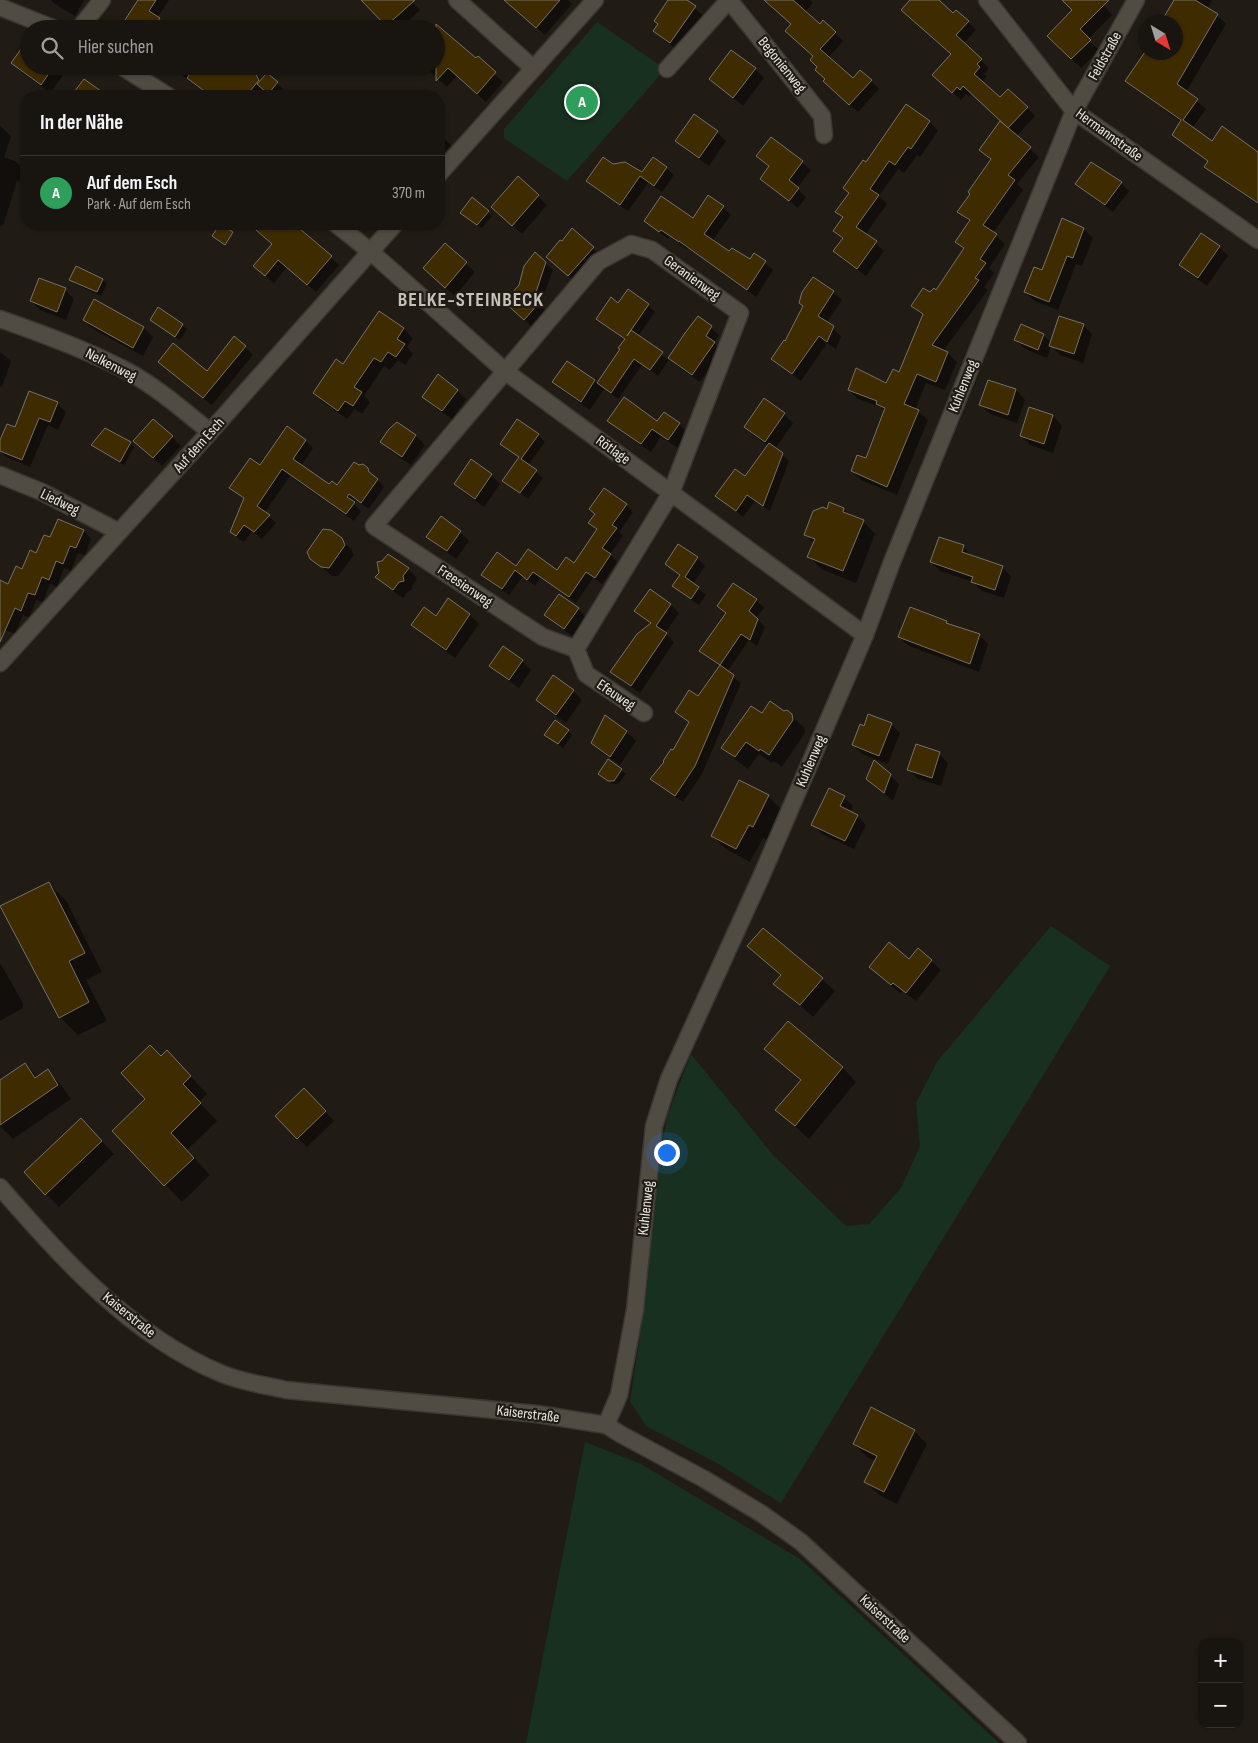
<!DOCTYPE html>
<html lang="de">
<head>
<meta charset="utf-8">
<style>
	body { margin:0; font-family:"Sofia Sans Condensed",sans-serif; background:#25221e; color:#f1f3f6 }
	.controls { position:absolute; right:15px; bottom:15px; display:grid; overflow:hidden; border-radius:10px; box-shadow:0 1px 4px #0004 }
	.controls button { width:45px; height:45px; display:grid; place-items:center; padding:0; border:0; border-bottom:1px solid #363430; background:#181510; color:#f1f3f6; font:25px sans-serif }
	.compass { position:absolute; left:1138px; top:15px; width:45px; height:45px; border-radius:50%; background:#181510; box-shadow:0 1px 4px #0004; rotate:142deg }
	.you { position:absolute; left:666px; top:1152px; width:18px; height:18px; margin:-12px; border:4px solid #fff; border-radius:50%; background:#1a73e8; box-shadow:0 0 0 8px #1a73e833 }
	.badge { display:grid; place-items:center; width:32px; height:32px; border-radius:50%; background:#93b7fd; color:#fff; font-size:16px; font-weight:700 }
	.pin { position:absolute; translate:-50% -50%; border:2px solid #fff; box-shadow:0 1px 5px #0006 }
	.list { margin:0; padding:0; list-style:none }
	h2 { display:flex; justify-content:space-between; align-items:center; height:65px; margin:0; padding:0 20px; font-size:21px }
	h2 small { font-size:16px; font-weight:400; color:#9f9f9f }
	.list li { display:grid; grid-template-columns:32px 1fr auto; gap:15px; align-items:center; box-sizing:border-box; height:75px; padding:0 20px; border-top:1px solid #363430 }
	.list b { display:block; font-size:19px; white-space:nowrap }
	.list p { margin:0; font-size:16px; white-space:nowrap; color:#9f9f9f }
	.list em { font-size:16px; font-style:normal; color:#9f9f9f }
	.icon { flex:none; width:28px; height:28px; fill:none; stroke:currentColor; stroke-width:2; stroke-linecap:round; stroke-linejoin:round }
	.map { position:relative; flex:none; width:1258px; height:1743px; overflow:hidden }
	.search { position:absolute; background:#181510; box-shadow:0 1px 4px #0004; left:20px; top:20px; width:425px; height:55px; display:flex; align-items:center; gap:12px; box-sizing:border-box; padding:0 18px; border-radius:28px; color:#9f9f9f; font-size:19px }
	.panel { position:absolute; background:#181510; box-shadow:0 1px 4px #0004; left:20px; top:90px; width:425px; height:140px; border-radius:20px }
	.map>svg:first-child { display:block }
</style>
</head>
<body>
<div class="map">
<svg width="1258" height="1743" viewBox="0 0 1258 1743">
	<rect width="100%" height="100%" fill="#201c15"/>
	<g fill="#183020">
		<polygon points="597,22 661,66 660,75 567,181 504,138 504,129"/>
		<polygon points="1051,926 1110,966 781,1503 715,1462 646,1426 630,1401 646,1297 659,1163 667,1117 691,1054 773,1155 846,1226 869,1224 901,1188 920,1146 916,1103 937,1062"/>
		<polygon points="585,1442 641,1464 800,1559 999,1743 526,1743"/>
	</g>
	<g fill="#0007">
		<polygon points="51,0 84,0 75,16 56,5"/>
		<polygon points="140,0 169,0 157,18 167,27 166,29 120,29"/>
		<polygon points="363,0 410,0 420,10 400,29 390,29"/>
		<polygon points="504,0 568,0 572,4 545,35"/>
		<polygon points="676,0 684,0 704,16 679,51 664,40 655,31"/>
		<polygon points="765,0 810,0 813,3 805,12 820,25 823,22 843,41 828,58 853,80 871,81 879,89 858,112 833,89 819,68 815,56 792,24"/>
		<polygon points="912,0 937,0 953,14 968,22 976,30 963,44 989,68 984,74 987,76 982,82 1000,99 1027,108 1035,116 1016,137 1039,157 1017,184 1023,190 993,233 1005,244 989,268 994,273 984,287 988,290 943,351 948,353 957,362 945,390 926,383 915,410 918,411 928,420 897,495 861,480 852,471 866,460 885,411 881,407 858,399 849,390 887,385 900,373 923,316 912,306 936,292 965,250 956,242 970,222 958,212 972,194 992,160 980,150 1007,125 972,93 969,97 966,94 961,100 942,83 953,54"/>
		<polygon points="1074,0 1099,0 1112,15 1088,39 1099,50 1081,68 1049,36 1073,11"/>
		<polygon points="1176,0 1212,0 1207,9 1217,15 1226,24 1186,92 1206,109 1192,128 1213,142 1258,153 1258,204 1215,175 1206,166 1209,162 1183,144 1174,135 1181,122 1136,89 1127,80 1176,52 1176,22 1159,22 1163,17 1165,18"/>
		<polygon points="436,25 503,82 486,102 457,76 447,87 424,66 436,66 436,29 433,29"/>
		<polygon points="12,63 29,66 61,66 66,71 50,93 21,72"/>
		<polygon points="162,66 250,67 262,80 277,83 285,91 281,96 215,96 222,86 209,95 174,69 171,73"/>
		<polygon points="755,69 764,78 743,106 710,79"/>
		<polygon points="36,92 41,96 33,96"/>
		<polygon points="906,106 930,122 938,131 920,157 917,155 904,173 898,169 879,196 887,204 865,235 884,251 866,276 843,260 835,251 843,239 835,231 844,218 837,212 850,194 867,164"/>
		<polygon points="0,126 11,136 4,157 15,161 24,169 19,182 17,181 3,226 1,225 0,227"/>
		<polygon points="717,132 726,141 709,166 686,150 676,141"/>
		<polygon points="439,134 451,145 439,159"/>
		<polygon points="771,138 811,170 797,188 806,197 798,208 761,179 770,167 758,156"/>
		<polygon points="1091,163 1121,183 1129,191 1113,212 1084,191 1077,184"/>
		<polygon points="613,165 633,166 643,173 666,168 674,175 662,192 648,183 628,211 596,189 588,181"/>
		<polygon points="538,196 547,205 522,234 501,216"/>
		<polygon points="472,199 492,216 482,228 466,217"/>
		<polygon points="723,207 731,215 712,241 730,253 750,260 754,255 773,270 756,297 688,248 687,249 669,237 668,239 645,221 693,219"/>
		<polygon points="1062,220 1084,229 1093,238 1082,266 1076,264 1058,310 1034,301 1025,292 1042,272"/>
		<polygon points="260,224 292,224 339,265 316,292 287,267 274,283 263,274 273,244 256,229"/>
		<polygon points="572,229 602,257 578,284 557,266 562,243"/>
		<polygon points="445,244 475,272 455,296 433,277"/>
		<polygon points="1219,247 1228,256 1207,286 1189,273 1180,264"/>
		<polygon points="545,263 553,270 540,306 545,310 531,326 513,309 520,286"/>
		<polygon points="814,278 833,292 842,300 826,323 841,336 836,349 827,343 801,381 781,367 772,358 786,343 804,307"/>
		<polygon points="71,280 102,280 107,284 101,296 75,284"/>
		<polygon points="65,290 74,299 66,320 40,310 31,301"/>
		<polygon points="619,304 648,305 655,312 638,336 668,360 686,333 698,318 719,335 714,343 722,351 700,382 677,366 670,358 658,376 642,365 618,399 604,389 590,410 563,391 554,382 568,362 598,384 621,350 625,340 605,325 598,319"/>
		<polygon points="158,309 187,329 180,340 151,320"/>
		<polygon points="379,312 404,329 413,338 407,347 413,354 405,365 398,360 390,370 384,366 364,396 370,402 362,414 355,409 347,419 323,402 314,393 343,365"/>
		<polygon points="123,317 144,328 153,337 143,356 93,329 84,320"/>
		<polygon points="1083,325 1092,334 1083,363 1060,355 1051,346 1047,358 1025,349 1016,340 1043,335 1052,343"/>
		<polygon points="245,347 253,355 212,405 168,370 207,373"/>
		<polygon points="0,352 11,361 2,387 0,386"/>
		<polygon points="989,381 1016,390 1025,400 1017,423 990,414 981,405"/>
		<polygon points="457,390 466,399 452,419 433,406 424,397"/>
		<polygon points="57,403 66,412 58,430 48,425 30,467 6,457 0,451 0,444"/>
		<polygon points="664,414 679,424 688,433 678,448 661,437 651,452 618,429 609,420 657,423"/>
		<polygon points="784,414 793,423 775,449 789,461 770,511 755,501 743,517 717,496 746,478 769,446 754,436 745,427"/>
		<polygon points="1053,416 1062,426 1053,453 1030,445 1021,436"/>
		<polygon points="397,424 416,436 425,445 411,465 391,451 382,442"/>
		<polygon points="106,429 130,443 134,447 124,465 97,449 93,445"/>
		<polygon points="538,435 545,442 528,465 543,478 528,499 504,481 520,458 502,444"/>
		<polygon points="172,437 181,446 162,466 144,450"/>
		<polygon points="306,441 313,448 301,466 330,486 338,487 367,469 384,487 369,509 357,501 354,504 361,511 354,521 290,476 265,512 276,523 262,539 252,531 244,542 239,539 231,532 245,500 231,488 260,467"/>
		<polygon points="491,475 500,484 484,507 464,493 455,484"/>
		<polygon points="830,504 844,510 850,516 863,521 875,534 856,583 821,569 809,556 814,543 805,534 827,511"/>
		<polygon points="626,505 633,512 619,532 623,536 610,554 617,562 602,584 593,578 576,603 540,578 535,586 523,576 509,595 490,582 483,575 517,568 557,571 574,564 598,531 590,523"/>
		<polygon points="84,531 91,539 85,555 78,553 71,571 64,568 57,587 50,584 43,602 36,600 29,618 23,615 15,634 5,630 0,642 0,589 9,586 51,539"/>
		<polygon points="460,532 469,541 456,559 437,545 428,536"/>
		<polygon points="341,539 351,549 354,555 338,576 332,576 311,558"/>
		<polygon points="679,546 697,558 705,566 693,584 706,595 699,605 681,593 674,586 680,576 666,564"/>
		<polygon points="963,546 972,557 1002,567 1011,576 1004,598 982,591 973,582 940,571 931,562"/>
		<polygon points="408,569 417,578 412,586 412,590 408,591 403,598 386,586 377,577"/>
		<polygon points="734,585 756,600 764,608 756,618 765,627 757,646 749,640 727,672 741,683 702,774 683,802 659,786 652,779 674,752 690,723 676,712 698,698 720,667 701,651 726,614 719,606"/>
		<polygon points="650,591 671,605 679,613 665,633 674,642 640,693 620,680 612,672 651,624 635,611"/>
		<polygon points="448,600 470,615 479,624 455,658 422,634 413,625 436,618"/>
		<polygon points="910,608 946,622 950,626 979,635 988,644 979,672 909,646 899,637"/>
		<polygon points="578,609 587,618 574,637 555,624 546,615"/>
		<polygon points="504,648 522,661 531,670 519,688 500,675 491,666"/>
		<polygon points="553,677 573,691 582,700 566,723 546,709 537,700"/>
		<polygon points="784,712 791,715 804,728 805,733 782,767 774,761 772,763 759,754 748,769 736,760 723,748 762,715"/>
		<polygon points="605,717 627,732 636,741 620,765 601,752 592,743"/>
		<polygon points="891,724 900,733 888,764 862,754 853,745"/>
		<polygon points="568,731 572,735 563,748 546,735"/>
		<polygon points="939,754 948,763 941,786 918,779 909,770"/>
		<polygon points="621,770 626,774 618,784 613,784 604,778"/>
		<polygon points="890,775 899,784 893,801 868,779"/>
		<polygon points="768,796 782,810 767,840 763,838 750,862 726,849 712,836"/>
		<polygon points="844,797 853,806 850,812 857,816 866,825 854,849 822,834 813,825"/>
		<polygon points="49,883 67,902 102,972 86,980 107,1021 78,1035 60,1017"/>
		<polygon points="763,929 822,979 835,991 813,1017 775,983 781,976 749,946"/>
		<polygon points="919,949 941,970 916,1001 902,991 900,993 870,967 909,961"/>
		<polygon points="0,963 23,1003 23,1008 0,1021"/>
		<polygon points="788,1023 843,1068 856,1082 809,1139 777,1110 801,1081 766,1049"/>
		<polygon points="161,1058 184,1069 207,1094 199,1102 217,1121 187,1150 210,1175 182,1202 114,1131 147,1099"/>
		<polygon points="25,1064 38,1077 48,1071 61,1085 71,1099 13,1139 0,1126 0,1081"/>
		<polygon points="304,1090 334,1121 307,1147 277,1116"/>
		<polygon points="81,1120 114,1154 59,1207 25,1172"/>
		<polygon points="914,1431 927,1444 897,1504 879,1495 866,1482 876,1461 867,1457 854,1444"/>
	</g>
	<g fill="#3f2b00" stroke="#757068">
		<polygon points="138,0 156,0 149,11 160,18 153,29 119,29"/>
		<polygon points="361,0 415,0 386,26"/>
		<polygon points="504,0 560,0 536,28"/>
		<polygon points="668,0 687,0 696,6 670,43 653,31 658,24 654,21"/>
		<polygon points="764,0 793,0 820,24 823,20 836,32 820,49 853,78 860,70 872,80 849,105 823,81 825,79 815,70 817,67 810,60 813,56 785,31 791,24"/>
		<polygon points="910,0 939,0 953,13 956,10 969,21 956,35 982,59 977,64 980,67 974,74 1000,97 1008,89 1028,107 1008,128 963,86 960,90 957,87 952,93 932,75 951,54 901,10"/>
		<polygon points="1062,0 1109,0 1080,29 1091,40 1071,59 1047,36 1072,10"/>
		<polygon points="1174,0 1195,0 1218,14 1177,84 1198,99 1183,120 1212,141 1222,126 1258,152 1258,203 1204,167 1208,161 1172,135 1181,120 1125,81 1145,52 1176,52 1176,22 1161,22"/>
		<polygon points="436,24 476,58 478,56 496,72 477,94 448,68 436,81"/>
		<polygon points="29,38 29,66 54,66 41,85 11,63"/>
		<polygon points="731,50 756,68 733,98 709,79"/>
		<polygon points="196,66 251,66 259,80 246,96 211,96 187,78"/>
		<polygon points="267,73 278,82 268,94 257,84"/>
		<polygon points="84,79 108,96 71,96"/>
		<polygon points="906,104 930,121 911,149 908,147 895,165 889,161 870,189 879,195 856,227 877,241 857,269 833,251 843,238 833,231 843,217 835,212 849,193 843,188 863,160 866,162"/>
		<polygon points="694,114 718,131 699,158 675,141"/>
		<polygon points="1000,121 1031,147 1008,175 1015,180 983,225 997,234 980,259 986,263 975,278 979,280 932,345 948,352 936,382 917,374 904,404 919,410 887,487 851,471 857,455 866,458 885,408 876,404 877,401 848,390 856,368 886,383 893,369 899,372 923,314 911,306 923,288 930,292 934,288 936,290 964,248 955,242 970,220 957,212 970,194 968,192 991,159 979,150"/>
		<polygon points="771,137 803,161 789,180 799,188 789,201 760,179 769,166 756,156"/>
		<polygon points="603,157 613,164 625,162 642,172 653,157 667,167 654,186 640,176 620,205 586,181"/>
		<polygon points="1091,162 1122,182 1105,205 1075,184"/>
		<polygon points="518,176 539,195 512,226 491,207"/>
		<polygon points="708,195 724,206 704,234 729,251 732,248 750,259 754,253 766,261 747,290 679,241 679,242 661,230 659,232 644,221 661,196 693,218"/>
		<polygon points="472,197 489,211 477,225 460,213"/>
		<polygon points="1062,218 1084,228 1073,258 1067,256 1049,302 1024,292 1034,267 1042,270"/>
		<polygon points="220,224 233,232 225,245 212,236"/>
		<polygon points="249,224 294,224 332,256 307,285 278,260 265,276 253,266 272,244"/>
		<polygon points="572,228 594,247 568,276 546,257 560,240 562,241"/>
		<polygon points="1201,233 1220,246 1198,278 1179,265"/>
		<polygon points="445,243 467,262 445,288 423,268"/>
		<polygon points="535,252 546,262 534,298 539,303 524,320 504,302 519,285 524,266"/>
		<polygon points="76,266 103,279 97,292 69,280"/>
		<polygon points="813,277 834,291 818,316 834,326 827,342 819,336 792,374 771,359 784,340 785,341 803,306 799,303 802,292"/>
		<polygon points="39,278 66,288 57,312 30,301"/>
		<polygon points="628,289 649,304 627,336 631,330 663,352 650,370 634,359 611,393 597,383 620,349 618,348 625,339 596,319 611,297 618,303"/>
		<polygon points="94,299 144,327 133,348 83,320"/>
		<polygon points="158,307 183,324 175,337 150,320"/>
		<polygon points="379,311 404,328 397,339 405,344 396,357 388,352 381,362 374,358 354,387 362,392 353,406 345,401 338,411 313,393 336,359 343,364"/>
		<polygon points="698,316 712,326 706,336 715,342 692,375 668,358 685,333"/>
		<polygon points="1059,316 1084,324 1074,354 1049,346"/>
		<polygon points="1021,324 1044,334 1038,350 1014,340"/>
		<polygon points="234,336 246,346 203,398 158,362 173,343 207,371"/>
		<polygon points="567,361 595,380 581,402 552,382"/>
		<polygon points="438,374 458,390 442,411 422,397"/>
		<polygon points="988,380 1016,389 1008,415 979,405"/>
		<polygon points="29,391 58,402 50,422 39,418 22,460 0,451 0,440 7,424 15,427"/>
		<polygon points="624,397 657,421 664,412 680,423 668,440 652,429 641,444 607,421"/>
		<polygon points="764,398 785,413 765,442 744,427"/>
		<polygon points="1029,407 1053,415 1044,444 1020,436"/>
		<polygon points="153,419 173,436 153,458 133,441"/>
		<polygon points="517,419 539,434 521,459 537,470 520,493 502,481 519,457 500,444"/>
		<polygon points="397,422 416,435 402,457 380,442 389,429"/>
		<polygon points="287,426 306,440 293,459 329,484 332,481 337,485 354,462 359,465 363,464 368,468 369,472 378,479 361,503 349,494 347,497 355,502 346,514 282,469 257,506 270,515 254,532 244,525 236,536 230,532 244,498 229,488 250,458 260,465"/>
		<polygon points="105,428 131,442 120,462 91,445"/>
		<polygon points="769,443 783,453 763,506 747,495 736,511 715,496 735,469 745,476"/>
		<polygon points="471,459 492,474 475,499 454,484"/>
		<polygon points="604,488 627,504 612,525 617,528 602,548 611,554 595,578 586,572 569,597 533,572 527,580 515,570 502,589 481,575 497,552 516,566 528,549 557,570 566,557 574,563 597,529 588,523 595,514 589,509"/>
		<polygon points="829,502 844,508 843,512 864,520 843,571 807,557 815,539 804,535 813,511 823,507 827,509"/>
		<polygon points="441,516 461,531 447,551 426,537"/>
		<polygon points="58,519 84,530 76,548 70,546 63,564 56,561 49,580 42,577 35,595 28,593 21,611 15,608 0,642 0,580 8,584 16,566 22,569 30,550 36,553 44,535 50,537"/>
		<polygon points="323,529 331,530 342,538 345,545 329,568 321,567 310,559 307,552"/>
		<polygon points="939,537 964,545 962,552 1003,566 995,590 971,582 973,577 930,562"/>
		<polygon points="678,544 698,557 685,577 699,587 691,599 672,586 680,575 665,564"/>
		<polygon points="388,554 409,568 403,576 404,581 399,582 393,590 375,577 379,573 377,562 382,561"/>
		<polygon points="733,583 757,599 749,611 758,619 750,640 741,634 720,665 699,651 726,613 717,606"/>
		<polygon points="650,589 671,604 656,626 667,633 631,686 610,672 637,634 651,623 634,611"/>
		<polygon points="559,594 579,608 564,629 544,615"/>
		<polygon points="448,598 470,614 446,650 411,625 424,607 436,616"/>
		<polygon points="910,607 947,621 946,623 980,634 970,664 898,637"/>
		<polygon points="503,646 523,660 509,680 489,666"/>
		<polygon points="720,665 734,675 695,766 675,796 650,779 664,762 663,761 671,749 673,750 689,722 675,712 689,690 698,696"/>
		<polygon points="553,675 574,690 556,715 536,700"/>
		<polygon points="770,701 784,711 787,710 792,714 793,720 769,755 760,749 759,751 746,742 735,757 721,748 751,706 762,713"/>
		<polygon points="868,714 892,723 879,756 852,745 860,724 864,726"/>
		<polygon points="605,715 627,731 610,757 591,743"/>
		<polygon points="555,720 569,730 558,744 544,735"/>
		<polygon points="916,744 940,752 932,778 907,770"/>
		<polygon points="608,759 622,769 614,781 608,781 598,774"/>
		<polygon points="874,760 891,774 884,793 866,779"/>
		<polygon points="739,780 769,795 753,827 749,825 736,849 711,836"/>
		<polygon points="829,788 845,796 840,806 858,815 845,841 811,825"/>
		<polygon points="49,882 85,953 69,961 89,1002 59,1018 0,906"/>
		<polygon points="763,928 823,978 800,1005 773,984 781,975 747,946"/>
		<polygon points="889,942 909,959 918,948 932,960 906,993 893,983 891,985 869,967"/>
		<polygon points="788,1021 843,1067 795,1126 775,1110 801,1080 764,1049"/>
		<polygon points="150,1045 161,1056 167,1050 191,1076 183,1084 201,1103 171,1133 194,1158 164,1186 112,1131 145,1099 121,1073"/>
		<polygon points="25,1063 35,1078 48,1069 58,1085 0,1125 0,1080"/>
		<polygon points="304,1088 326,1111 297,1139 275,1116"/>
		<polygon points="81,1118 102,1141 45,1195 24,1172"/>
		<polygon points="871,1407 915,1430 884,1492 864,1482 877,1456 853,1444"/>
	</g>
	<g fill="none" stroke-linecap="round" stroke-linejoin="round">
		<defs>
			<g id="street">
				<polyline points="457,0 533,68"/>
				<polyline points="729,0 822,116 824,135"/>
				<polyline points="987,0 1074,111 1258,240"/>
				<polyline points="0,7 55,29"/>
				<polyline points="79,29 102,0"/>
				<polyline points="121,66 168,96"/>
				<polyline points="667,69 729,0"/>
				<polyline points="439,174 595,0"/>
				<polyline points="336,224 371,252 506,372 865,635"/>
				<polygon points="631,244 652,250 740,313 671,493 576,649 543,637 374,526 598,262"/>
				<path d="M0,319c43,15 87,31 127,52 30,16 57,40 83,61"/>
				<polyline points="0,475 42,492 119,532"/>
				<polyline points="576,649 586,674 644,713"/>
				<polyline points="0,663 210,432 395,224"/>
				<path d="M0,1187c63,72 130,148 220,186 21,9 44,12 66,17l251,24 69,11 16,10 82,44 58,35 39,28 217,201"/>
				<polyline points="606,1425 619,1395 635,1310 654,1126 669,1079 761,877 865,635 892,562 1074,111 1136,0"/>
			</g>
		</defs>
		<use href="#street" stroke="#3a3734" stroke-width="19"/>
		<use href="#street" stroke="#504c44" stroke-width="16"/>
	</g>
	<g text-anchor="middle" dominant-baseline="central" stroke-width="4.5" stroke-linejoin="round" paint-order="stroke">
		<g font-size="15" fill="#e9e6e1" stroke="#201c15">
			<text transform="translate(1105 56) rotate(-61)">Feldstraße</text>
			<text transform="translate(782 65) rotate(51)">Begonienweg</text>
			<text transform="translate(1109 135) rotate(36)">Hermannstraße</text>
			<text transform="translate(692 278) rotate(36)">Geranienweg</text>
			<text transform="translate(111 365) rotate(27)">Nelkenweg</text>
			<text transform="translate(963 386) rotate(-68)">Kuhlenweg</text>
			<text transform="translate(199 445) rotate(-48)">Auf dem Esch</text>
			<text transform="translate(613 450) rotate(36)">Rötlage</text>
			<text transform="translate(60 502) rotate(26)">Liedweg</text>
			<text transform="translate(465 586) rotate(34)">Freesienweg</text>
			<text transform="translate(616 695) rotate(34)">Efeuweg</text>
			<text transform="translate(811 761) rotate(-67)">Kuhlenweg</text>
			<text transform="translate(646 1208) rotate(-84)">Kuhlenweg</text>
			<text transform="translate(129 1315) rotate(39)">Kaiserstraße</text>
			<text transform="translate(528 1414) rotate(7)">Kaiserstraße</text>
			<text transform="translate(885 1619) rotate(43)">Kaiserstraße</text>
		</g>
		<g font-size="20" font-weight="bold" letter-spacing="1" fill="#c6c1b7" stroke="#201c15">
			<text x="471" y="300">BELKE-STEINBECK</text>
		</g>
	</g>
</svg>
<div class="controls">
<button>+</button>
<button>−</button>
</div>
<svg class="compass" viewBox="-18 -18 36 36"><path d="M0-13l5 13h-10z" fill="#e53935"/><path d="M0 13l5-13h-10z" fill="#9f9f9f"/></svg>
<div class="you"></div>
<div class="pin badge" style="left:582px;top:102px;background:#2e9e5b">A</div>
<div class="search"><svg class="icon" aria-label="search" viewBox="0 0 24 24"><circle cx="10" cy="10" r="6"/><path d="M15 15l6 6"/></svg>Hier suchen</div>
<section class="panel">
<h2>In der Nähe<small></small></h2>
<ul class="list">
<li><span class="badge" style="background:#2e9e5b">A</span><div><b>Auf dem Esch</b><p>Park · Auf dem Esch</p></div><em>370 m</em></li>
</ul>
</section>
</div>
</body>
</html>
